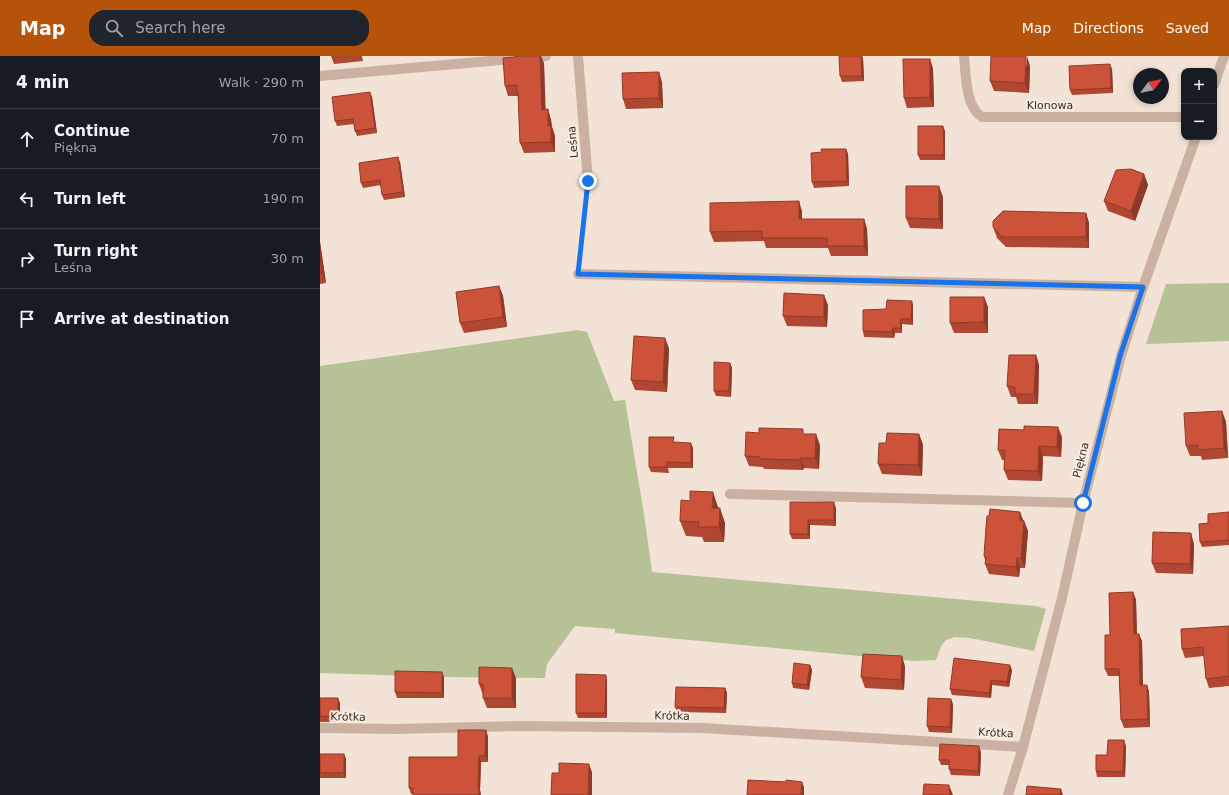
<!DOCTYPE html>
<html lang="en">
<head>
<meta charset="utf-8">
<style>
	body { margin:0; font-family:"DejaVu Sans",sans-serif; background:#20242c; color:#f1f3f6 }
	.controls { position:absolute; right:12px; top:12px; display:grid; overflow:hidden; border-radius:8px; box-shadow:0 2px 6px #0003 }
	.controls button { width:36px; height:36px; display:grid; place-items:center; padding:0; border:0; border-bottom:1px solid #363941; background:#171b24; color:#f1f3f6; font:20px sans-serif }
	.compass { position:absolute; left:813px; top:12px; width:36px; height:36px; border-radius:50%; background:#171b24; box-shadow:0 2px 6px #0003; rotate:58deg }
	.stop { position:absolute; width:12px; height:12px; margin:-9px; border:3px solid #1a73e8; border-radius:50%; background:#fff }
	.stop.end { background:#1a73e8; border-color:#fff; box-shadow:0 1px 4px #0008 }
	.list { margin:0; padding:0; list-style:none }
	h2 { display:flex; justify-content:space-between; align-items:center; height:52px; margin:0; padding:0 16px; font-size:17px }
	h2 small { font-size:13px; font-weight:400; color:#9ea1a6 }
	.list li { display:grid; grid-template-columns:26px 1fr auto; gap:12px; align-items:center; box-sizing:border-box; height:60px; padding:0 16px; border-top:1px solid #363941 }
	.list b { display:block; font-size:15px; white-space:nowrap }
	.list p { margin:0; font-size:13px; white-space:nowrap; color:#9ea1a6 }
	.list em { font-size:13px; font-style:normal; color:#9ea1a6 }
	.icon { flex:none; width:22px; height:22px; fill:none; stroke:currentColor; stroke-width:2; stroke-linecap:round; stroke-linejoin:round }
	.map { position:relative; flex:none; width:909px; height:739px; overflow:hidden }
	header { display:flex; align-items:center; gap:24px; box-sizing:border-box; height:56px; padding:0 20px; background:#b45309; color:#fff }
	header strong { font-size:19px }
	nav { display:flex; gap:22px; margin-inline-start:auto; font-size:14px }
	.search { width:280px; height:36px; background:#20242c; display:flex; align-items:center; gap:10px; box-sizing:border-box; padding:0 14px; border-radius:16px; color:#9ea1a6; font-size:15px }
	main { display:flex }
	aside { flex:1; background:#171b24 }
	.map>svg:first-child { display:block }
</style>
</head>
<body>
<header>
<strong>Map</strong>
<div class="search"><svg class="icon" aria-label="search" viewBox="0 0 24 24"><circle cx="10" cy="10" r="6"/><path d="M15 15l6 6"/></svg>Search here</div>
<nav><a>Map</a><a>Directions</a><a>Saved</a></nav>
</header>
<main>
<aside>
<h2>4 min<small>Walk · 290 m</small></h2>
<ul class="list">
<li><svg class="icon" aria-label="ahead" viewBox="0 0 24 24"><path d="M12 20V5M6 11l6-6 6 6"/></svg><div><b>Continue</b><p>Piękna</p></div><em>70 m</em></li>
<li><svg class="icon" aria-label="left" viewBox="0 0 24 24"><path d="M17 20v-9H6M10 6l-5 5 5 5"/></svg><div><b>Turn left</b></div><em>190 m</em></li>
<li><svg class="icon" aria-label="right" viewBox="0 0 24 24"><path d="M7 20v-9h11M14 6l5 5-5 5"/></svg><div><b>Turn right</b><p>Leśna</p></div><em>30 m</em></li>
<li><svg class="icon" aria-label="arrive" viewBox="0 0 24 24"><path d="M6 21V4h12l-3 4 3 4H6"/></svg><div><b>Arrive at destination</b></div></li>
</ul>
</aside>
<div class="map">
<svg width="909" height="739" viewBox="0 0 909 739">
	<rect width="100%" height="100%" fill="#f2e3d6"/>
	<g fill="#b6c196">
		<polygon points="909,227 909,285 826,288 846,228"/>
		<polygon points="258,274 267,276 294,345 305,344 324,458 332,516 716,550 726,553 714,595 650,582 635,581 626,584 621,590 616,604 593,605 295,577 295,573 255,570 227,608 225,622 124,621 0,617 0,310"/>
	</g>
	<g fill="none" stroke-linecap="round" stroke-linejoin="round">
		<polyline stroke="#b69b8c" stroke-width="2.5" stroke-dasharray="2 2" stroke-linecap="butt" points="259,204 267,139"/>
		<g stroke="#cab1a2" stroke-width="10">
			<polyline points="258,218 823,231"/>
			<polyline points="410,438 763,447"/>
		</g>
		<g stroke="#cab1a2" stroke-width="10">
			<polyline points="258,0 268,125"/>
			<path d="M644,0c2,17 1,51 18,61h202"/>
			<polyline points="0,20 226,0"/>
			<polyline points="894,29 904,0"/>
			<polyline points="0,672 77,673 199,670 382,672 703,691"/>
			<polyline points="688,739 703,691 742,542 763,447 801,300 823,231 876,81"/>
		</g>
	</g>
	<g fill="#af4732">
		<polygon points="11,0 42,0 43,5 14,8"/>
		<polygon points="543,2 544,25 522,26 520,20"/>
		<polygon points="610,3 613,13 614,51 587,52 584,42"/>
		<polygon points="224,7 225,54 228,53 231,64 232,71 235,80 235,96 204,97 200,87 198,40 188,40 185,30"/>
		<polygon points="710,10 709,37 674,35 670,25"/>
		<polygon points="792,13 793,37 752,39 750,34"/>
		<polygon points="342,26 343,52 306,53 303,43"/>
		<polygon points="52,41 57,77 37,80 35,75 34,68 17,70 15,65"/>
		<polygon points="625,75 625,104 600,104 598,99"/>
		<polygon points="526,93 528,98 529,130 494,132 492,126"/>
		<polygon points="80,106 85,141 64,144 62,139 61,129 43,132 41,127"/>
		<polygon points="824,118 828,129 815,165 788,155 784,145"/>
		<polygon points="623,141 623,173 590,172 586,162"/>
		<polygon points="482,155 482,163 544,163 547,173 548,200 511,200 508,192 446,192 444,185 394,186 390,176"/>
		<polygon points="766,157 769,167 769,192 686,191 677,182 673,171"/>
		<polygon points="0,186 6,227 0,228"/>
		<polygon points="179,230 183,240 187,271 144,277 140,267"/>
		<polygon points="664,241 668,251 668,277 634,277 630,267"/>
		<polygon points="592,245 593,251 593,269 582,268 582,277 575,277 574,282 544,281 543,275 566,253"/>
		<polygon points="508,249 507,271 467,270 463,260"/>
		<polygon points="349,292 347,336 315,334 311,324"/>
		<polygon points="716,299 719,309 718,348 698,348 696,341 691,341 687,330"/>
		<polygon points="410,307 412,312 411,341 396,340 394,335"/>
		<polygon points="902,355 906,366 908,402 882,404 881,400 870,400 866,390"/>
		<polygon points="485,378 500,389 499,413 484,412 483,414 444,413 443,411 429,410 425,400"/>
		<polygon points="599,378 603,389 602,420 562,418 558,408 566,387"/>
		<polygon points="742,381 741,401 723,400 722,425 688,424 684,414 684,404 682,404 678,394"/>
		<polygon points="355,386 373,392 373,412 348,412 349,417 331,416 329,411"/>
		<polygon points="470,446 516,452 516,470 490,469 490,483 472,483 470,478"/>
		<polygon points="398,451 405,467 404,486 384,486 382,481 366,480 360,465"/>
		<polygon points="909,456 909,489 882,491 880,486 888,467"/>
		<polygon points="704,464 704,465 708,475 705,512 700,512 699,521 669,518 665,508 665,504 664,500"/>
		<polygon points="874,488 873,518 836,517 832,507"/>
		<polygon points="813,536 816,544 817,578 822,585 823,629 827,629 829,636 830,671 804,672 801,664 799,620 788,620 785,613 790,579"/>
		<polygon points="909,570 909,630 889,632 886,623 884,600 865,602 862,593"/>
		<polygon points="490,609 492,614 489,634 473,632 472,627"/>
		<polygon points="585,610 584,634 545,632 541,621"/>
		<polygon points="692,614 689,631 672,629 671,642 632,639 630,633"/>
		<polygon points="124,621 124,642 77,642 75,636"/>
		<polygon points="196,622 196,652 167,652 163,642 163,639 159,628"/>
		<polygon points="287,624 287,662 258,662 256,657"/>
		<polygon points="405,632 407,637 406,657 357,656 355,651"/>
		<polygon points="0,642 20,647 20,666 0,666"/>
		<polygon points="633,648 632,677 609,676 607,670"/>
		<polygon points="166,674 168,681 168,706 161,706 160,734 161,739 93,739 93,738 91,738 89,732 138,701"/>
		<polygon points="806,690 805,721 777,721 776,715 787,699"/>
		<polygon points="661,696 660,720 631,719 629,713 629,709 621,709 619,704"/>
		<polygon points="0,698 24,698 26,703 26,722 0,722"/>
	</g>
	<g fill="#8f3a29">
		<polygon points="220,0 221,0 224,7 226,64 222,54"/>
		<polygon points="541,0 542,0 543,2 544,25 542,20"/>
		<polygon points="707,0 710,10 709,37 705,27"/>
		<polygon points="610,3 613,13 614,51 610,41"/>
		<polygon points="790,8 792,13 793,37 791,32"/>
		<polygon points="339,16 342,26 343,52 339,42"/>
		<polygon points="50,36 52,41 57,77 55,72"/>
		<polygon points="228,53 231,64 232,71 235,80 235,96 231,86 228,70"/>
		<polygon points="623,70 625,75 625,104 624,99"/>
		<polygon points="526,93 528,98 529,130 527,125"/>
		<polygon points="78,101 80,106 85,141 83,136"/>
		<polygon points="824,118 828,129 815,165 811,155"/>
		<polygon points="619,130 623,141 623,173 619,163"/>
		<polygon points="479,145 482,155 482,173 479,163"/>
		<polygon points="766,157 769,167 769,192 766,181"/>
		<polygon points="544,163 547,173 548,200 544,190"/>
		<polygon points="0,186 6,227 2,217 0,201"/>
		<polygon points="179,230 183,240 187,271 183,261"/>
		<polygon points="504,239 508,249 507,271 504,261"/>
		<polygon points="664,241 668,251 668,277 664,266"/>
		<polygon points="592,245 593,251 593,269 591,263"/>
		<polygon points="580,263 582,268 582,277 581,272"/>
		<polygon points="573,272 575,277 574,282 572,276"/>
		<polygon points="345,282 349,292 347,336 343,326"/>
		<polygon points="716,299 719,309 718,348 714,338"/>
		<polygon points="410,307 412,312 411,341 409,335"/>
		<polygon points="902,355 906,366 908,402 904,392"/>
		<polygon points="738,371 742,381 741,401 737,391"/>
		<polygon points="496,378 500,389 499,413 495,402"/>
		<polygon points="599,378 603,389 602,420 598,409"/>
		<polygon points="371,387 373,392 373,412 371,407"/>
		<polygon points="719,390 723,400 722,425 718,415"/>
		<polygon points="480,402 484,412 483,414 480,404"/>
		<polygon points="393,436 398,451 398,467 392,452"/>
		<polygon points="514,446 516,452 516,470 514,464"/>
		<polygon points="400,452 405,467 404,486 399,471"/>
		<polygon points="700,456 704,466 700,464"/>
		<polygon points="488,464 490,469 490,483 488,478"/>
		<polygon points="704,465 708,475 705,512 701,502"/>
		<polygon points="871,477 874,488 873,518 870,508"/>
		<polygon points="697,502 700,512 699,521 696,511"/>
		<polygon points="813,536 816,544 817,585 814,578"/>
		<polygon points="819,578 822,585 823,636 820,629"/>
		<polygon points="582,600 585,610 584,634 581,624"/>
		<polygon points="490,609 492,614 489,634 487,629"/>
		<polygon points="690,609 692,614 689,631 687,626"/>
		<polygon points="192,612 196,622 196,652 192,642"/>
		<polygon points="122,616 124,621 124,642 122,637"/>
		<polygon points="286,619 287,624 287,662 285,657"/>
		<polygon points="671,624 672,629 671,642 669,637"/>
		<polygon points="827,629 829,636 830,671 828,663"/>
		<polygon points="405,632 407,637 406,657 404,652"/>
		<polygon points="18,642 20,647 20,666 18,661"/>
		<polygon points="631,643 633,648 632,677 630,671"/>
		<polygon points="166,674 168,681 168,706 165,700"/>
		<polygon points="804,684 806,690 805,721 803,716"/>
		<polygon points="659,690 661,696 660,720 658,715"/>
		<polygon points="24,698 26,703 26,722 24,717"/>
		<polygon points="159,700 161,706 160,734 161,739 159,739 158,731"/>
		<polygon points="269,708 272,716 272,739 268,739"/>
		<polygon points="482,726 484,731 484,739 481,739"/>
		<polygon points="629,729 633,739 630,739"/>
		<polygon points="741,733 743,739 740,739"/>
	</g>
	<g fill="#cc533a" stroke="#8f3a29">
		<polygon points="195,0 220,0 222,54 228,53 228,70 231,70 231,86 200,87 198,37 197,37 197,29 185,30 183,2 195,1"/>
		<polygon points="519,0 541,0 542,20 520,20"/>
		<polygon points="671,0 706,0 705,27 670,25"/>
		<polygon points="583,3 610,3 610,41 584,42"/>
		<polygon points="790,8 791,32 750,34 749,10"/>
		<polygon points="339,16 339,42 303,43 302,17"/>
		<polygon points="50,36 55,72 35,75 33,63 15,65 12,41"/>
		<polygon points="598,70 623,70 624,99 598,99"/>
		<polygon points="501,93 526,93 527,125 492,126 491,97 502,96"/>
		<polygon points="78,101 83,136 62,139 60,124 41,127 39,107"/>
		<polygon points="811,113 824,118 811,155 784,145 796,114"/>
		<polygon points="586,130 619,130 619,163 586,162"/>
		<polygon points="479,145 479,163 544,163 544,190 507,190 507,182 442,182 442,175 390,176 390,147"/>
		<polygon points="683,155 766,157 766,181 682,181 673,171 673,165"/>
		<polygon points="0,201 2,217 0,217"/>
		<polygon points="179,230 183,261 140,267 136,236"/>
		<polygon points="464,237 504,239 504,261 463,260"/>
		<polygon points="630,241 664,241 664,266 630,267"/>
		<polygon points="567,244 592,245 591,263 580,263 581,272 573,272 572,276 543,275 543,254 566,253"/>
		<polygon points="314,280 345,282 343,326 311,324"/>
		<polygon points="689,299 716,299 714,338 695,338 695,331 687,330"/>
		<polygon points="394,306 410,307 409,335 394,335"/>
		<polygon points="902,355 904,392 878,394 878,389 866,390 864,357"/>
		<polygon points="704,370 738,371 737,391 719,390 718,415 684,414 685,394 678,394 679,373 704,374"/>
		<polygon points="439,372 483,373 483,378 496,378 495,402 480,402 480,404 440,403 440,401 425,400 426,376 439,377"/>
		<polygon points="567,377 599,378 598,409 558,408 559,387 566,387"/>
		<polygon points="329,381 354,381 353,386 371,387 371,407 347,406 347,411 329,411"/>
		<polygon points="370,435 393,436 392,452 400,452 399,471 378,471 379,466 360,465 361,444 370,445"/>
		<polygon points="470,446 514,446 514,464 488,464 488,478 470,478"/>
		<polygon points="670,453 700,456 700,464 704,465 701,502 697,502 696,511 665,508 666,501 664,500 666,471 667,460 669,460"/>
		<polygon points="909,456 909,484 880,486 879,468 888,467 888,458"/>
		<polygon points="833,476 871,477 870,508 832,507"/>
		<polygon points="813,536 814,578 819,578 820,629 827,629 828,663 801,664 799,613 785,613 785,579 790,579 789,537"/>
		<polygon points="909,570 909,620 886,623 883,591 862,593 861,573"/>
		<polygon points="543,598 582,600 581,624 541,621"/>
		<polygon points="634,602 690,609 687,626 671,624 669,637 630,633"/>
		<polygon points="474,607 490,609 487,629 472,627"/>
		<polygon points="159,611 192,612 192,642 163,642 163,628 159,628"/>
		<polygon points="75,615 122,616 122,637 75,636"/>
		<polygon points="256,618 286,619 285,657 256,657"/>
		<polygon points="356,631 405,632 404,652 355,651"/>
		<polygon points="0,642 18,642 18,661 0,660"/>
		<polygon points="608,642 631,643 630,671 607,670"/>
		<polygon points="138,674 166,674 165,700 159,700 158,731 159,731 159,739 93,739 93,732 89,732 89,701 138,701"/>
		<polygon points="788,684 804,684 803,716 776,715 776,699 787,699"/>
		<polygon points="620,688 659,690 658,715 629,713 629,704 619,704"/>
		<rect x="0" y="698" width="24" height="19"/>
		<polygon points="239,707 269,708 268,739 231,739 232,717 239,717"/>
		<polygon points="428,724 466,726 466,724 482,726 481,739 427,739"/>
		<polygon points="604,728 629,729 630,739 603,739"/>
		<polygon points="707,730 741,733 740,739 706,739"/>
	</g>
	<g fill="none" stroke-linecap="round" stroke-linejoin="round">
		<polyline stroke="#1a73e8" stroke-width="5" points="268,125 258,218 823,231 800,300 763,447"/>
	</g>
	<g text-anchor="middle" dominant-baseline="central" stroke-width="4" stroke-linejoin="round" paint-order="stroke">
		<g font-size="11" fill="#342925" stroke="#faede2">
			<text x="730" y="49">Klonowa</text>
			<text transform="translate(253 86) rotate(-95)">Leśna</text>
			<text transform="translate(761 404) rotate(-76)">Piękna</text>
			<text transform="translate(352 660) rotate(1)">Krótka</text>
			<text transform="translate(28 661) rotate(1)">Krótka</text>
			<text transform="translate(676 677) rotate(3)">Krótka</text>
		</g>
	</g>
</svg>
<div class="controls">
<button>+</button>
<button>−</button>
</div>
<svg class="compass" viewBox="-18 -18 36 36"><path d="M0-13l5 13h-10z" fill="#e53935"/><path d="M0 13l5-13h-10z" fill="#9ea1a6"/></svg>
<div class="stop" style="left:763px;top:447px"></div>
<div class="stop end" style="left:268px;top:125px"></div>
</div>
</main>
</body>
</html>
